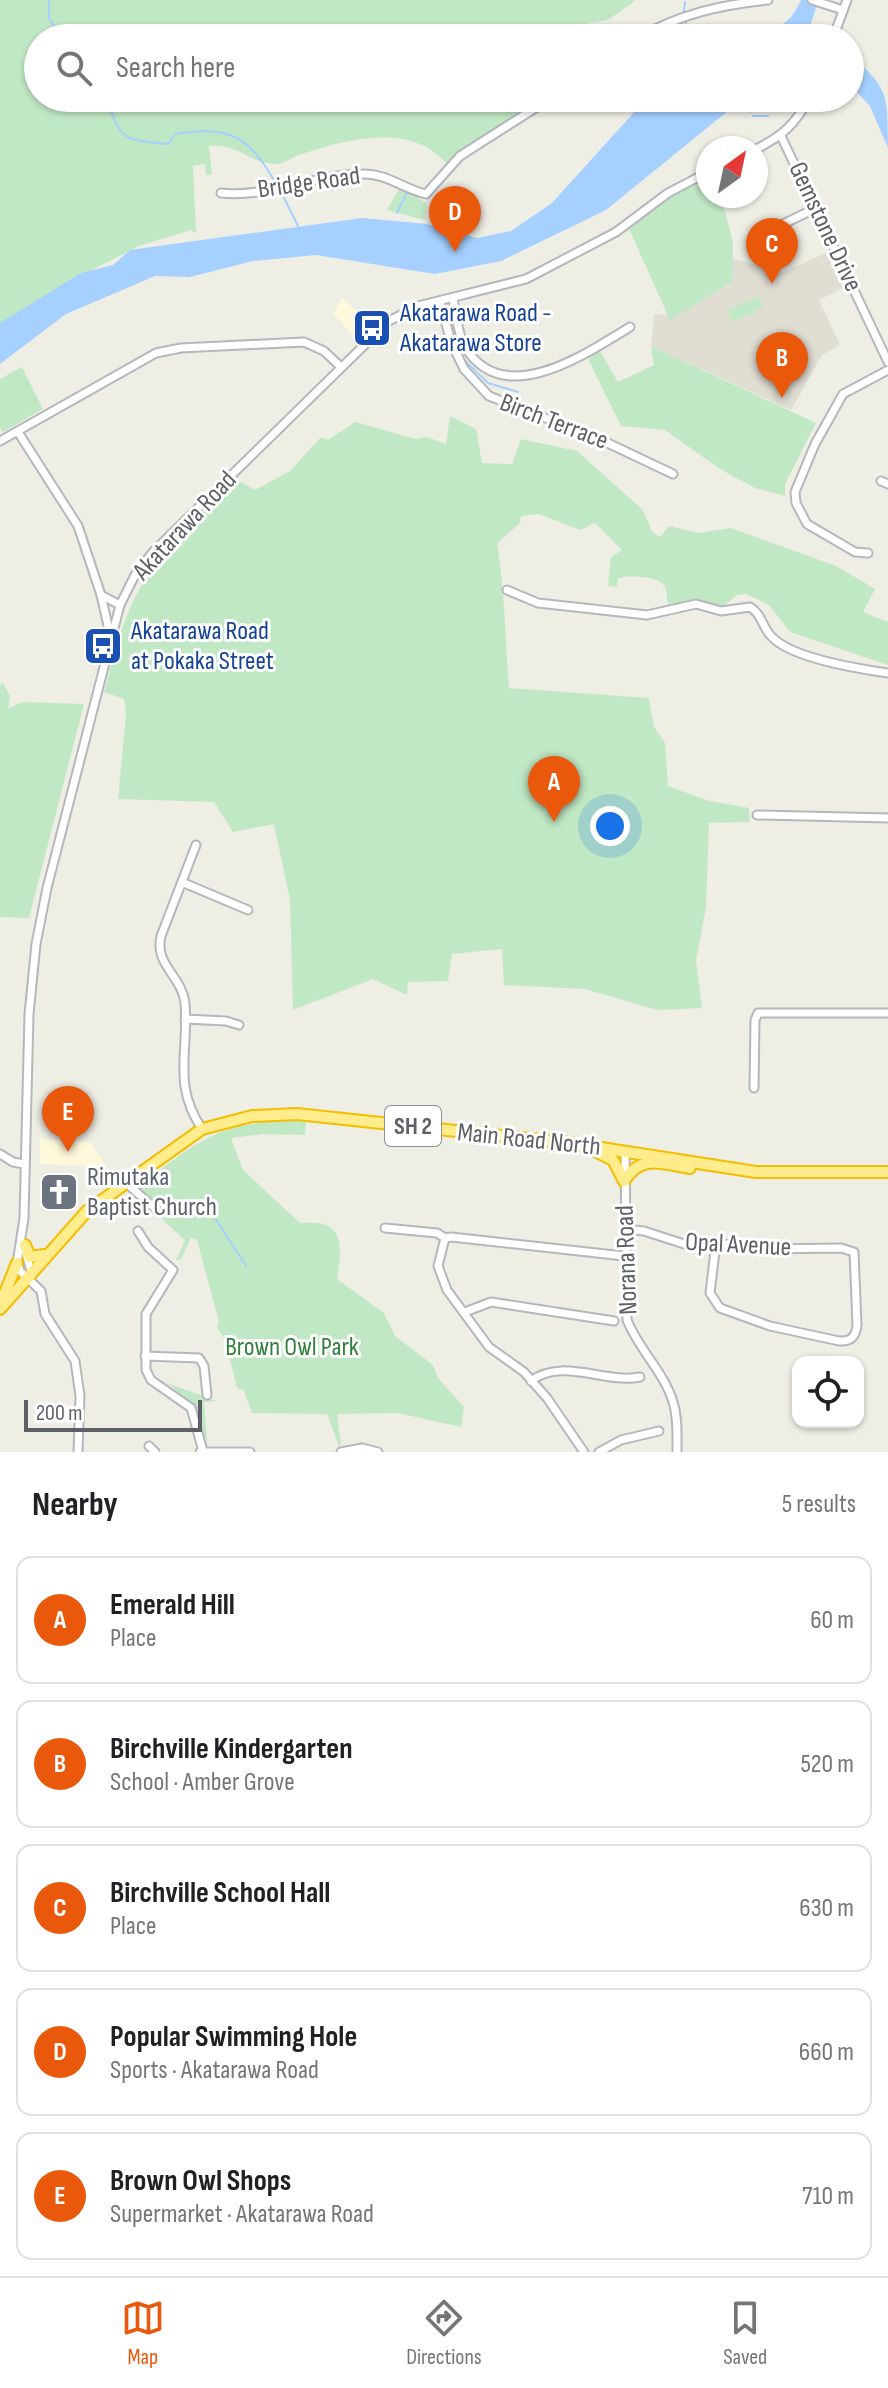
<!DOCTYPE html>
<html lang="en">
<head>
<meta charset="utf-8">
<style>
	body { margin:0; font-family:"Sofia Sans Condensed",sans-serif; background:#f6f6f6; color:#202124 }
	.controls { position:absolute; right:24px; bottom:24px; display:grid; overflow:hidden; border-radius:16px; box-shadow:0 2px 6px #0004 }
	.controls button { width:72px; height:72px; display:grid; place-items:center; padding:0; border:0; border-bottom:2px solid #e0e0e0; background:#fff; color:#202124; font:40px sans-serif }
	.compass { position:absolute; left:696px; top:136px; width:72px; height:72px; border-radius:50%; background:#fff; box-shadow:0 2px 6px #0004; rotate:33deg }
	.scale { position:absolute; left:24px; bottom:20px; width:178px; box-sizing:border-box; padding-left:8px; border:4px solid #5d6066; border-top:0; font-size:22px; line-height:28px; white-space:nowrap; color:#5d6066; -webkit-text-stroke:6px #fff; paint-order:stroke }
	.you { position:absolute; left:610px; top:826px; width:28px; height:28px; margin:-20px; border:6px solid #fff; border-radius:50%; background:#1a73e8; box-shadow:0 0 0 12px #1a73e833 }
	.badge { display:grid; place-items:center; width:52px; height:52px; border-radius:50%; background:#ea580c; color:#fff; font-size:26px; font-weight:700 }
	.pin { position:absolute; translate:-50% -66px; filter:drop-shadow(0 2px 4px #0008) }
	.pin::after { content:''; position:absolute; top:42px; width:28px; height:24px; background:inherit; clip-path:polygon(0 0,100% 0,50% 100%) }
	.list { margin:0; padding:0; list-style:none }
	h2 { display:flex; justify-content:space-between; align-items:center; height:104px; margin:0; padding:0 32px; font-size:34px }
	h2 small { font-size:26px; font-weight:400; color:#757577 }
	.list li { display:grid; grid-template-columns:52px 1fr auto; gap:24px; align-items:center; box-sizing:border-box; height:128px; margin:0 16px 16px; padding:0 16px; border:2px solid #e0e0e0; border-radius:16px }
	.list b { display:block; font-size:30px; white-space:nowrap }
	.list p { margin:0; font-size:26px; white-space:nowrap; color:#757577 }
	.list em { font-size:26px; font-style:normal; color:#757577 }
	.icon { flex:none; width:44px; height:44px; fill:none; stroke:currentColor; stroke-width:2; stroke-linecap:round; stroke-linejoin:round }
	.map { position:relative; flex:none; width:888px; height:1452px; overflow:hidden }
	.search { position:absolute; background:#fff; box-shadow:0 2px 6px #0004; left:24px; right:24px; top:24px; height:88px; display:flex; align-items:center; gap:20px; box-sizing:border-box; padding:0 28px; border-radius:44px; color:#757577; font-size:30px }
	.sheet { height:824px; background:#fff }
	nav { display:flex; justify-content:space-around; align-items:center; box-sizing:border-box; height:112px; border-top:2px solid #e0e0e0; background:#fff; font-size:22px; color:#757577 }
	nav a { display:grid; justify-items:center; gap:4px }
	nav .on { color:#ea580c }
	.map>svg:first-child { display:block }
</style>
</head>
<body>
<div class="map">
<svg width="888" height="1452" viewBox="0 0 888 1452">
	<rect width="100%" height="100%" fill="#efeee5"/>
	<g fill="#fff9db">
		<polygon points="342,297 372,326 358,340 333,314"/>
		<polygon points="40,1139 90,1142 106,1166 40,1164"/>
	</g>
	<polygon fill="#e0ddd3" points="826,253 843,288 819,300 840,345 822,355 791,410 651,346 654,314 666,315 713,283 729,286 730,258 783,272"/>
	<g fill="#c1e8c4">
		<path d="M0,0h636l-28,20 -19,3 -27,15h-524v60h501l-93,65c-35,-41 -99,-24 -144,-9 -10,3 -19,11 -29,10 -26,-2 -33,-20 -64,-18l3,28 -6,1 -1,-11 -12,2 3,67 -5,-3 -52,16 -84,43 -55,36z"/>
		<polygon points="708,180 708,196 721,196 733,243 732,282 670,320 629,229 677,193"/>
		<polygon points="400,187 426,203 425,220 387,210"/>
		<polygon points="758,296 763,307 733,322 727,311"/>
		<polygon points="651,346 816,423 785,484 785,496 755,488 720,469 665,430 621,426 588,359 600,351 618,382 654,365"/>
		<polygon points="22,367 43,409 3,432 0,428 0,379"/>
		<path d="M450,416l26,13 6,34 30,1 9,-25 56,12 65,58 11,24 7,4 9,-11 29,7 33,-5 105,38 39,23 -12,23 25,10v43l-98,-33 -21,-27 -23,-11 -9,1 -15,12 -28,-5 -26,2c-1,-6 -1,-15 -5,-20 -6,-8 -35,-9 -45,-6l-1,9 -9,-1 3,-29 11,-7 -27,-27 -15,7 -41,-16 -18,2 -1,7 -23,20c8,48 8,96 12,145l140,10 5,29 11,16 3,43 41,15 40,7 1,14 -41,1 -3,84 -10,54 6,47 -45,2 -72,-21 -81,-4 -2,-36 -50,5 -4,27 -40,1 -1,13 -34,-16 -80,31 -3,-110 -16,-76 -41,8 -19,-30 -96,-3 8,-85 -2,-15 -20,-7c10,-36 18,-73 37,-106 24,-42 63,-73 97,-106l17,10 35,-19 31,-34 7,3 27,-18 61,17 11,-2 19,7z"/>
		<polygon points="3,683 10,696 8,709 22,702 84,704 29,918 0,917 0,684"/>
		<path d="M306,1121l-1,14 -42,-1 -32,4 12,32 57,53c44,-5 43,21 37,56l47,34 11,23 38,29 5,13 26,29 -3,20 -63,-14 -61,1 4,31 -2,1 -12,-32 -75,-1 -8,-22 -7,-3 -12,-48 -8,-13 2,-5 -22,-82 -6,-2 -10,21 -5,1 9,-20 -28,-25 4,-4 -24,-24c64,-48 84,-68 169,-66z"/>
		<polygon points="167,1383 217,1401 204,1402 207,1443 195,1406"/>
	</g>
	<g fill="#a5d0ff">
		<path d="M801,0h17l-11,38h-53l5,-8c23,-2 32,-8 42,-30z"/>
		<path d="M850,54c38,35 38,38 38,94l-18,-42 -20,-21z"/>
		<polygon points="647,98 744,98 606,210 501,261 435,274 316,255 253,261 190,277 155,276 66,314 0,364 0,323 81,273 113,265 130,250 362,218 427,224 477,238 511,231 552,203"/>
	</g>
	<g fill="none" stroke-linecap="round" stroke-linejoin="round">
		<g stroke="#a5d0ff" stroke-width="2">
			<polyline points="49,0 49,18 61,38"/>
			<polyline points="684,11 685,2"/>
			<polyline points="685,20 690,38"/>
			<path d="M107,98c13,43 17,42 61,46l7,-10c56,-9 75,3 101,50"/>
			<polyline points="747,107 750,112"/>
			<polyline points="753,116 768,116"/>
			<polyline points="280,190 300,230"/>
			<polyline points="397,213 407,192"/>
			<polyline points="448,313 453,335"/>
			<polyline points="463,359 488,383 518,392"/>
			<polyline points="208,1207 246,1266"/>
		</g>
		<defs>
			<g id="minor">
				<polyline points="812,0 843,10"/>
				<path d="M638,38c42,-24 82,-33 130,-38"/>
				<polyline points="833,38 847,0"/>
				<polyline points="781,136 888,362"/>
				<path d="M756,149c25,-12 40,-25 53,-51"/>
				<path d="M221,193c47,5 94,-19 141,-19 25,-1 41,15 64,20l34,-38 91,-58"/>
				<polyline points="773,229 816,208"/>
				<path d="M453,299c3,15 5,36 12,48 39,64 122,6 165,-20"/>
				<polyline points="440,302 451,342 464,369 489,396 597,438 673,474"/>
				<polyline points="18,432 78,526 101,595 111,639"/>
				<polyline points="0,441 156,353 181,348 304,342 324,351 341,367"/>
				<polyline points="881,481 888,484"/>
				<polyline points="868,553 855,552 807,524 796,503 795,492 815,444 843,394 888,370"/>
				<path d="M507,590l31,13 109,12 49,-11 25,7 29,-4c13,8 12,21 22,30 20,21 88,32 116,36"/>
				<polyline points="101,595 120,605"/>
				<polyline points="757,815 888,818"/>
				<path d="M196,845l-35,91c-7,29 21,40 24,67 4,50 -13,81 17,126"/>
				<polyline points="184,883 248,910"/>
				<polyline points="185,1019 226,1021 239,1025"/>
				<polyline points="754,1088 755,1020 758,1013 888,1013"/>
				<path d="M625,1151l2,169c12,30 37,52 46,82 5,15 4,34 4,50"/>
				<polyline points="0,1154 13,1162 24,1164"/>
				<polyline points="125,1182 159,1212"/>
				<polyline points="385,1228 437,1233 445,1238"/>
				<path d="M624,1229l20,2 40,13 32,-1 46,6 79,-1 13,4 3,73c-1,11 -6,17 -18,16l-69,-15 -50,-18 -10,-15 6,-50"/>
				<polyline points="138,1231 148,1247 173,1270 146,1314 146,1370 151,1380 191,1408 203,1451"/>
				<polyline points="25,1250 31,1271"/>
				<polyline points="465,1312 491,1302 614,1321"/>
				<polyline points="145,1356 199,1358 204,1366 207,1395"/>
				<path d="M531,1381c31,-24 74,3 109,-4"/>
				<polyline points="149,1446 155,1452"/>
				<polyline points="78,1452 80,1396 75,1361 45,1314 41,1291 20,1271 17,1263 24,1218 29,1014 36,944 47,888 120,605 135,575 153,552 389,321 418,306 526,279 616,232 668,193 708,172"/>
				<polyline points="200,1452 250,1452"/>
				<polyline points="341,1452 362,1448 378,1452"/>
				<polyline points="584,1452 547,1398 524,1372 489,1347 447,1290 438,1266 445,1238 451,1237 624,1256"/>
				<polyline points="599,1452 621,1440 659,1431"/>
			</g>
			<g id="highway">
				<polyline points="597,1152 613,1160 624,1181"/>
				<path d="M624,1181c18,-28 38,-17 66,-13"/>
				<polyline points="25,1245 30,1257 44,1255"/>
				<polyline points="2,1300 17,1263"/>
				<polyline points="0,1309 87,1211 202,1129 252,1116 297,1114 569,1143 756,1172 888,1172"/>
			</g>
		</defs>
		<use href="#minor" stroke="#b5b7bc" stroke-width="11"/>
		<use href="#highway" stroke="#f4be00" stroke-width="14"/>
		<use href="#minor" stroke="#fff" stroke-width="7"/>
		<use href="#highway" stroke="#ffec8c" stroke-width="10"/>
	</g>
	<defs>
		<symbol id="bus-square" viewBox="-11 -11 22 22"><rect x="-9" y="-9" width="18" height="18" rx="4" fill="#1a4fb4" stroke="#fff"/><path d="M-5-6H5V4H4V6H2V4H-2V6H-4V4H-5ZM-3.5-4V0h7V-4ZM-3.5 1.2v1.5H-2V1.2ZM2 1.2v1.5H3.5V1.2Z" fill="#fff"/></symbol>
		<symbol id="church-square" viewBox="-11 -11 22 22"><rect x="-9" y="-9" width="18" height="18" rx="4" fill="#6b7280" stroke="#fff"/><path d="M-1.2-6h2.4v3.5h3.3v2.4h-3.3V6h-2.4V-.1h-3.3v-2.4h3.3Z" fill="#fff"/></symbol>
	</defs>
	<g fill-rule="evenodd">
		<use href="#bus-square" x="350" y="306" width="44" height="44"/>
		<use href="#bus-square" x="81" y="624" width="44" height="44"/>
		<use href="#church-square" x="37" y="1170" width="44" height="44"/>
	</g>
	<g text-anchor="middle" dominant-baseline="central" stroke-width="6" stroke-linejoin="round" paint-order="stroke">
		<rect fill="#fff" stroke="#8e9094" stroke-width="2" x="385" y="1106" width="56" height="40" rx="6"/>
		<g font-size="24" font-weight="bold" fill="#5d6066">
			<text x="413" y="1126">SH 2</text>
		</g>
		<g font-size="26" fill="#5d6066" stroke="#fff">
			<text transform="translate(309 183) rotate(-8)">Bridge Road</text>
			<text transform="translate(825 227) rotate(65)">Gemstone Drive</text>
			<text transform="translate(554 422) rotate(21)">Birch Terrace</text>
			<text transform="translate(185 526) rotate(-47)">Akatarawa Road</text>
			<text transform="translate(529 1140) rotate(6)">Main Road North</text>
			<text transform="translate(738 1245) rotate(3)">Opal Avenue</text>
			<text transform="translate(627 1260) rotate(-92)">Norana Road</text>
		</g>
		<g font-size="26" fill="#164399" stroke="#fff" text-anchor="start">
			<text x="400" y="313">Akatarawa Road -<tspan x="400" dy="30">Akatarawa Store</tspan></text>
			<text x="131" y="631">Akatarawa Road<tspan x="131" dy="30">at Pokaka Street</tspan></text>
		</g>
		<g font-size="26" fill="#5b616d" stroke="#fff" text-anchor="start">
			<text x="87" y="1177">Rimutaka<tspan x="87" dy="30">Baptist Church</tspan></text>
		</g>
		<g font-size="26" fill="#31813c" stroke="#fff">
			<text x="292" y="1347">Brown Owl Park</text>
		</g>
	</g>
</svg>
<div class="controls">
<button><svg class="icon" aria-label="locate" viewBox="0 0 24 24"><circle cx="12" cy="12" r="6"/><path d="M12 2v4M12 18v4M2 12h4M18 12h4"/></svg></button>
</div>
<svg class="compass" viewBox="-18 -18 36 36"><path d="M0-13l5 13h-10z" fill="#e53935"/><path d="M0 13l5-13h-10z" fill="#757577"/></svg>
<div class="scale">200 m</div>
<div class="you"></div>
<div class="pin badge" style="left:554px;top:822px">A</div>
<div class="pin badge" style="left:782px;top:398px">B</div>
<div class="pin badge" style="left:772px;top:284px">C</div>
<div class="pin badge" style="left:455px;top:252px">D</div>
<div class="pin badge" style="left:68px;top:1152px">E</div>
<div class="search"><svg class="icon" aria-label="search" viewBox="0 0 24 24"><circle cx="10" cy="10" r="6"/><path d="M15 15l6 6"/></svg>Search here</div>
</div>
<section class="sheet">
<h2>Nearby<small>5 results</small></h2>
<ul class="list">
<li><span class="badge">A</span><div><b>Emerald Hill</b><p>Place</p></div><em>60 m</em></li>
<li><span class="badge">B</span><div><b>Birchville Kindergarten</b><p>School · Amber Grove</p></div><em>520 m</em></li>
<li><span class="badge">C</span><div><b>Birchville School Hall</b><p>Place</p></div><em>630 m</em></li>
<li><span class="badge">D</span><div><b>Popular Swimming Hole</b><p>Sports · Akatarawa Road</p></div><em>660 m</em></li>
<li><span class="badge">E</span><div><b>Brown Owl Shops</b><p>Supermarket · Akatarawa Road</p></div><em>710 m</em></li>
</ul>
</section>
<nav>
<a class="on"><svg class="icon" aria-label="map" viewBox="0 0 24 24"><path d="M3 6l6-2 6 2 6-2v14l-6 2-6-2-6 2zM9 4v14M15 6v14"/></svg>Map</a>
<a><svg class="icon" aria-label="directions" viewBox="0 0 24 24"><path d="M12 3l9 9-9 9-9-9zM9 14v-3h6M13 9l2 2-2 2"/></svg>Directions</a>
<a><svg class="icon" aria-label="saved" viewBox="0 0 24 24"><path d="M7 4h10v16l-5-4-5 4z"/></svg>Saved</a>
</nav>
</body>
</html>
